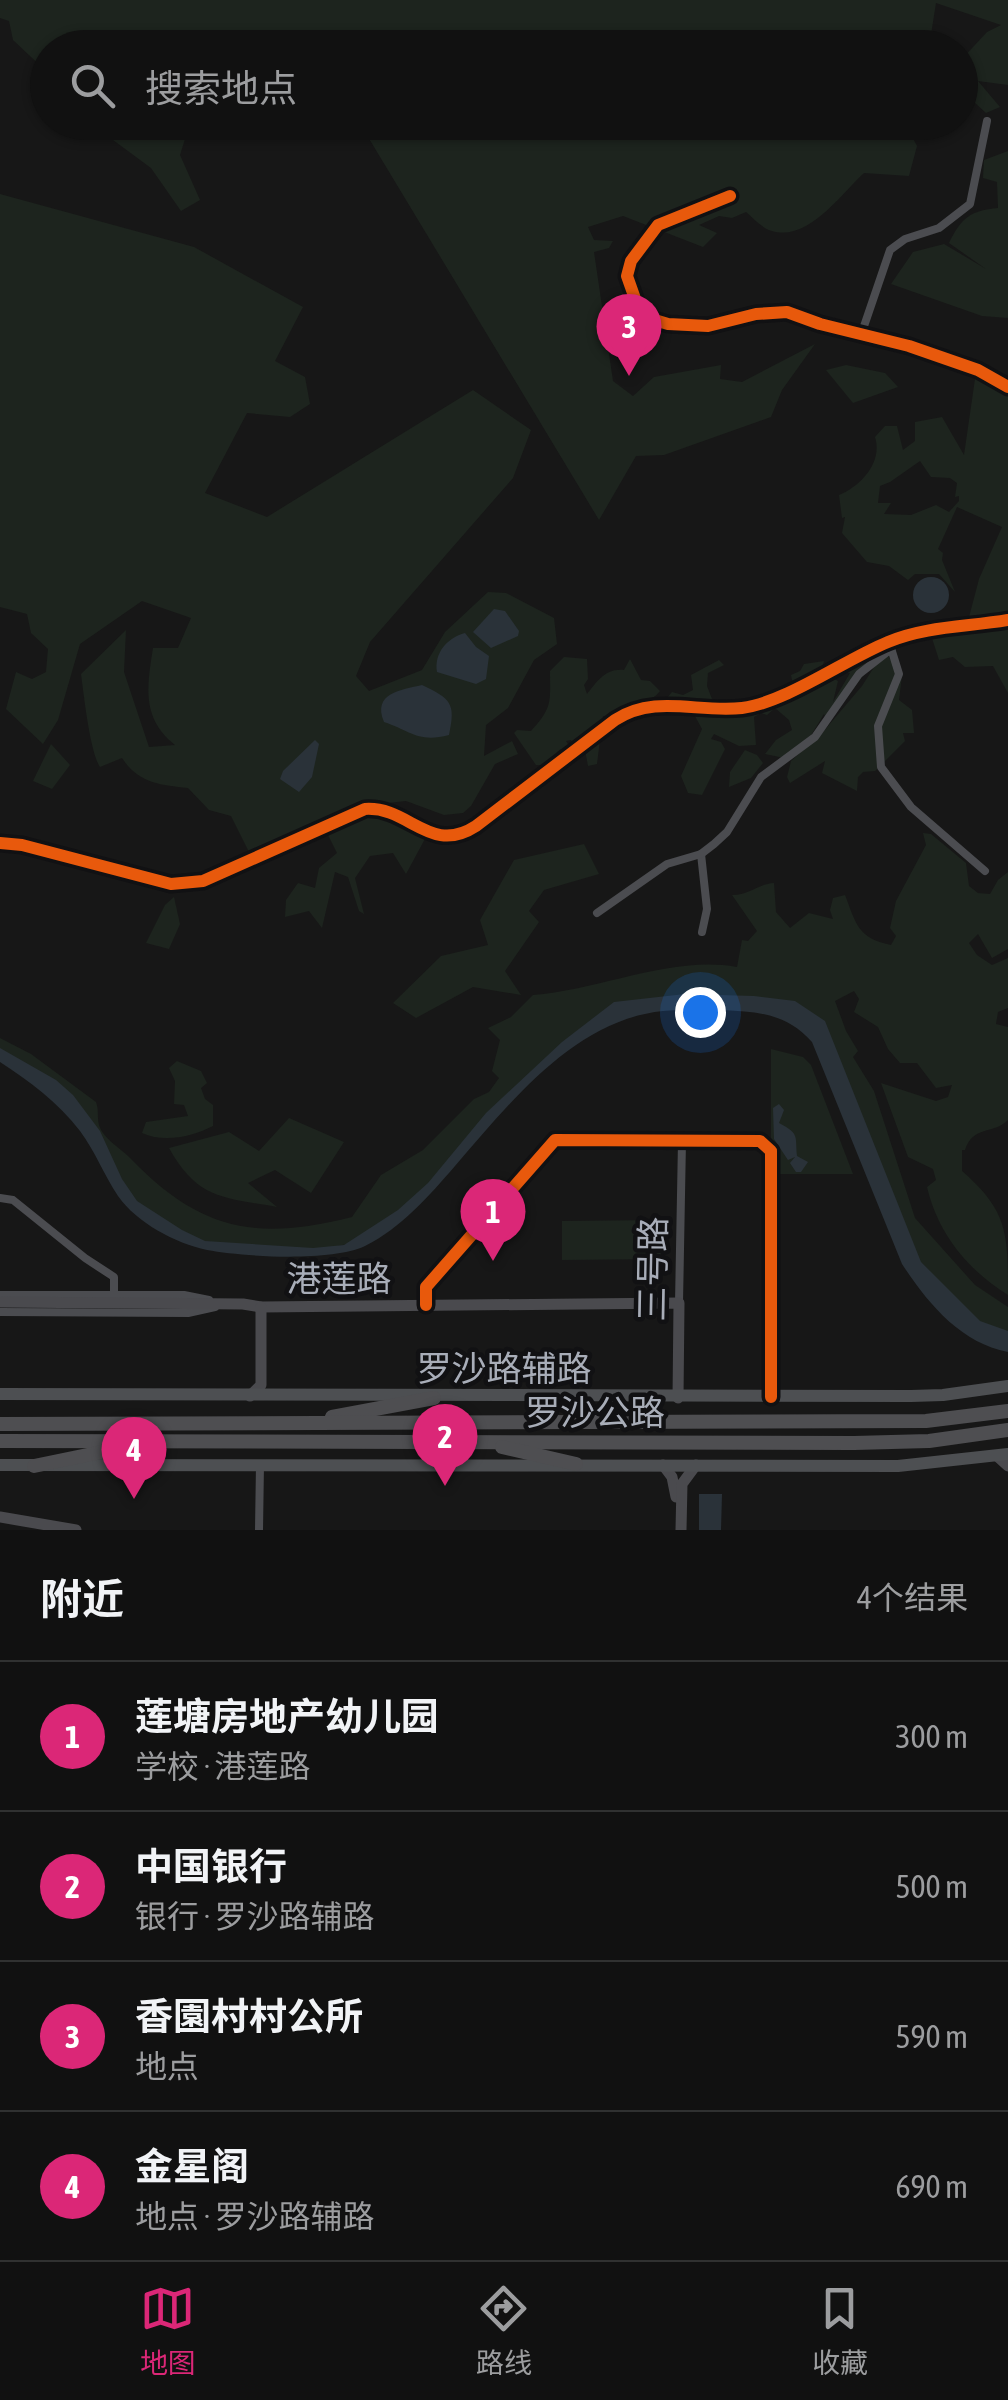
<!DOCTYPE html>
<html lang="zh">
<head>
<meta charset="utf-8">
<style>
	body { margin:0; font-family:"Asap Condensed","Noto Sans SC",sans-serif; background:#1e1f1f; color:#f1f3f6 }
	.you { position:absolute; left:700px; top:1012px; width:35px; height:35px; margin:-25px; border:8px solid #fff; border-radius:50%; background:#1a73e8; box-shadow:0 0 0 15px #1a73e833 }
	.badge { display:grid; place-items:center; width:65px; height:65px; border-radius:50%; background:#db2777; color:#fff; font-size:32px; font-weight:700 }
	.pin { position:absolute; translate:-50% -82px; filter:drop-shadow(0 2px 5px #0008) }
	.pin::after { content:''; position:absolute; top:52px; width:35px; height:30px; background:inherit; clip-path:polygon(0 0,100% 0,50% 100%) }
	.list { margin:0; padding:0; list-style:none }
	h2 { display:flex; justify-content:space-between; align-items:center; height:130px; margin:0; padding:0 40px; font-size:42px }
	h2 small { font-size:32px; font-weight:400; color:#9c9d9f }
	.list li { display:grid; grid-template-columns:65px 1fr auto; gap:30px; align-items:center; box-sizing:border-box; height:150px; padding:0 40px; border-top:2px solid #303131 }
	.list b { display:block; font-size:38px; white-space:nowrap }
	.list p { margin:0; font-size:32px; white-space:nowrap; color:#9c9d9f }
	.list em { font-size:32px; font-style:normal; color:#9c9d9f }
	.icon { flex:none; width:55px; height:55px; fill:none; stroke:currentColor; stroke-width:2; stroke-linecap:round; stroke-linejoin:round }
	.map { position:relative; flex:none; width:1008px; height:1530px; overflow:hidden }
	.search { position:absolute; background:#111; box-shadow:0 2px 8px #0004; left:30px; right:30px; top:30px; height:110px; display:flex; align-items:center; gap:25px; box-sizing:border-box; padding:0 35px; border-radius:55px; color:#9c9d9f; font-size:38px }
	.sheet { height:730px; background:#111 }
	nav { display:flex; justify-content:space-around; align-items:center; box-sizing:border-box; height:140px; border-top:2px solid #303131; background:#111; font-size:28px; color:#9c9d9f }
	nav a { display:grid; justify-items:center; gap:5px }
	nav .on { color:#db2777 }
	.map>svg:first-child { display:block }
</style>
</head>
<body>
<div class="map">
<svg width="1008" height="1530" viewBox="0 0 1008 1530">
	<rect width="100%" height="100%" fill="#171717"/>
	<g fill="#1d241e" fill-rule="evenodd">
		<polygon points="0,0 1008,0 1008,85 978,81 1000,107 986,113 961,90 961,60 987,32 1001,25 936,3 929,47 48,48 47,72 13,40 9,21 0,18"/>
		<path d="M908,122l-1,5 10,19 -8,30 -45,-3c-23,21 -56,69 -92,58 -9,-2 -19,-13 -26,-19l-14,6 -13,-2 -20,9 18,8 -14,14 -80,-31 -35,11 6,13 19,1 -4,7 -15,4 19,129 20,15 21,-19 67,-12 -1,14 22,3 73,-38 -33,46 -11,27 -107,38 -28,1 -37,64 -234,-388 -30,-9z"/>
		<polygon points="90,123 190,123 180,155 200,200 181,211 151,168"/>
		<path d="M1008,151v167l-26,-2 -91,-32 22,-32 31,-8 42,25 -37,-26c13,-26 21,-32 49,-35l-1,-26 -14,-4 1,-18z"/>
		<path d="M0,194l194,53 109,60 -28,54 30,16 5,27 -20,13 -43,-4 -42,80 62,24 206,-127 58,40 -18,48 -143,164 -14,34 13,15 53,-21 23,-38 43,-40 18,1 48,25 3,26 -23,16 -26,48 -22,17 -2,31 28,-15 6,13 -23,10 -24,42 -8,7 -19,2 -38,-14 -55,6 -101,47 -19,-38 -22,-6 -21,-22c-28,-3 -50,-5 -66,-30l-22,9c-10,-15 -16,-71 -19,-93l45,-44 -2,42 25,75 26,-2c-34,-27 -28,-59 -22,-97h25l13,-30 -49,-17 -62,43 -22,76 -15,24 -37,-35 10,-37 16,7 14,-7 2,-23 -17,-16 -4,-19 -27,-7z"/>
		<polygon points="846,365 885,373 898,387 853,403 826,370"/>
		<path d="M976,372l15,12 17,6v226l-40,5 11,-42 23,-52 -45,-20 -19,42 5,4 -1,7 13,32 -16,-18h-24l-7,6 -19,-14 -22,-4 -25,-29 3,-16 -3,1 -3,-23c22,-9 44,-33 36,-58l10,-11h12l6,24 12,-9v-19l27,-5 22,38zM920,461l11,16 19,1 7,5 -2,14 4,-1v5l-10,11 -13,-7 -25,10 -27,-1 7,-11h-13l2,-17 10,-4z"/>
		<polygon points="1008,624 1008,693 993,666 965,667 953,657 939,660 931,635"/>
		<path d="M885,647l-32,42 -28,28 -1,-3c-11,18 -18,32 -35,45l-24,-5 11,-14 16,-10 -3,-10 -14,-12 -8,7 -6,-2 -7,4 2,28 -17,1 -25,-12 -3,5 10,3 4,7 -23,46 -14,-2 -7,-17 21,-47 -12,-22 -13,-1 -10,-8 5,-6 11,3 10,-5 -2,-15 28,-15 5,5 -16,8 -1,13 5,13 -7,11 14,-7 26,4 18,-14 14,1 16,-9 -2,-10 9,-4 4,-7 20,-3 -3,11 17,9 -5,21 17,-29 -13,-2z"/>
		<polygon points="888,656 902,676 899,700 912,710 914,733 903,733 905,741 875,771 863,772 858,777 857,791 822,773 825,761 790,783 787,777 791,761 823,732 862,686 878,661"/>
		<path d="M564,657l23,2 1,20 -4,6 3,9c10,-12 18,-26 37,-24l6,-11 11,21 9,1 10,10c-9,12 -23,12 -37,16l-9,11 -11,-2 -6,48 -9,2 -3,-16 -11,-2 -3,-8 -5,1 9,15 -8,6 -6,-13 -4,3 -1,4 6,7 -15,9 1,8 -6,8 -6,-5 -5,2 -3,-7 14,-9 -1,-4h-5l-22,-32 3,-3 14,1c22,-24 19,-29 19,-60z"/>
		<polygon points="51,744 70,765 52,789 33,781"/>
		<polygon points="745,750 757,755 763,763 751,778 729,787 730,772"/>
		<polygon points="371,814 397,821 426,837 406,874 393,853 370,856 355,878 364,914 359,911 348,877 335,872 322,928 309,911 285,917 286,900 298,883 315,888 319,868 337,853 325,829 353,817"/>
		<path d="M923,833l8,1 35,29 3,23 9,7 12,1 8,-14 10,-8v77l-16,9 -14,-24 -9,9 8,12 15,10 16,-7v50l-10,4 -2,12 12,3v93c-15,15 -35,5 -43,30h-3v21c46,40 46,62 46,124 -40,-25 -70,-61 -81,-108l9,-7 -3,-11 -25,-12 -27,-74 55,18 12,-4 4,-12 -16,3 -19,-25h-17l-12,-14 -10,-22 -24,-15 5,-13 -5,-8 -19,10 11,30 12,20 -5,6 21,34 41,127 60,67 33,22v36l-34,-14 -60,-61 -91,-235 -36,-26 -173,2 -110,91 -90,106 -47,34 -63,13 -110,-13 -53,-30 -54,-86 -87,-68v-18l31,16 65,48c3,8 1,15 3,23 4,14 23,24 32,34 70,72 125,82 221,58l29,-42 42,-25 51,-51 15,-7 10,-14 -7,-7 8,-31 -12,-12 23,-11 22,-22c67,-5 139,-40 204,-28l5,-27 6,1 9,-10 -25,-36c18,0 25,-11 42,-12l2,29 14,16 19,-15 24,6 -3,-9 3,-12 12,-3c11,28 12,43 46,50l5,-9 -6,-8 6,-27 30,-56z"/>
		<polygon points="584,844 599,874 544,890 529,911 539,922 505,971 521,995 473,987 416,1018 393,1003 441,956 488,945 480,920 514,860"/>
		<polygon points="174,897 180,924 169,949 146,943 165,905"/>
		<polygon points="771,1049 803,1057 811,1065 853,1174 776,1174 775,1149 771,1138"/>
		<path d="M177,1061l24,10 6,12 -6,5 4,11 8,6v21c-22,11 -49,17 -71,7l4,-11 42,-6 -4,-11 -10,-1 1,-23 -6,-13z"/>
		<path d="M289,1118l55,24 -33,51 -36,-23 -27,13 29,24c-54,-10 -79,-7 -108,-59l60,-16 30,19z"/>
		<polygon points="661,1220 661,1259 562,1260 562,1221"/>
	</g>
	<g fill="#2a3239">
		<circle cx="931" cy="595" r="18"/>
		<polygon points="494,609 505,611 519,631 518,636 491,648 473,632"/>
		<path d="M465,633l11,14 13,9 -3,23 -10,5 -39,-12c-3,-19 10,-34 28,-39z"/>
		<path d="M422,685c29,14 34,18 27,50 -31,8 -38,-4 -65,-13 -12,-29 17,-32 38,-37z"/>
		<polygon points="315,740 319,744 312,777 299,792 280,779 283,771"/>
		<path d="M685,994l69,2 41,5 30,20 96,241 59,59 28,10v21c-48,-9 -81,-50 -106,-88l-90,-222c-25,-28 -52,-30 -89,-32 -20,0 -41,-1 -60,1 -89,9 -154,93 -208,155 -26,30 -54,62 -90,80 -34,16 -120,11 -158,4 -32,-7 -70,-27 -89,-54 -14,-21 -23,-45 -38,-65 -22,-29 -51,-50 -80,-69v-14l56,32 17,15 27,36 22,48 15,22 45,29 23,11 108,7 31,-3 54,-35 30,-27 58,-70 76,-71 52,-40z"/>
		<path d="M779,1104l5,6 -5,13c21,11 16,13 18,33l11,6 -7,10h-5l-6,-9 5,-6 -7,3 -14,-21 -1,-31z"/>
		<polygon points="699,1494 722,1494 721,1530 699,1530"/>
	</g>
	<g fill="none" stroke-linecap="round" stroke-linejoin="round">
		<g stroke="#4b4c50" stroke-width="8">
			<polyline points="730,196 658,225 631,261 627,276 639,310 648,318 668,324 708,326 756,314 787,312 820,324 909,346 978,370 1008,387"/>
			<polyline points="861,335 890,250 905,239 939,228 970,204 987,121"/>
			<polyline points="890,645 899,674 878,726 881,767 911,807 985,871"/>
			<path d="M0,843l22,2 149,39 32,-3 162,-72c44,-3 65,47 111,17l139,-106c40,-26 82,-7 127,-12 45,-6 102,-48 146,-66 38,-16 80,-15 120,-22"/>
			<polyline points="701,854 707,909 702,932"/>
			<polyline points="597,913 667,864 701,854 714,844 727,832 761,777 815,737 859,674 891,649"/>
			<polyline points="0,1198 13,1200 85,1258 114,1277 114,1295"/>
			<polyline points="0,1295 184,1295 209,1300"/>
			<polyline points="679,1303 682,1141"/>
			<polyline points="426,1305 426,1287 555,1140 760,1141 771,1151 771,1397"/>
			<polyline points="0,1312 188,1313 215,1307"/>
			<polyline points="259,1530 260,1464"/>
		</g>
		<g stroke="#4a4a4e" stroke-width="11">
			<polyline points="0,1302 243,1304 261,1307 679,1303 678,1398"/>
			<polyline points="250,1396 261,1385 261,1307"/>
			<polyline points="997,1456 1008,1466"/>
			<polyline points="663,1465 672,1477 676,1497"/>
			<polyline points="0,1517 76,1530"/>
			<polyline points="681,1530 682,1484 696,1465"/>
		</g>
		<g stroke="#4d4f52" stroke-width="12">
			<polyline points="0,1394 911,1396 943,1395 1008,1386"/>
			<polyline points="0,1465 898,1466 1008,1454"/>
		</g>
		<g stroke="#4e4e51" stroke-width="14">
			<polyline points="332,1417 434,1398"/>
			<polyline points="0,1424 926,1421 1008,1411"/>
			<polyline points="0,1441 854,1443 929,1441 1008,1430"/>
			<polyline points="502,1447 576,1464"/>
			<polyline points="34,1466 126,1447"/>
		</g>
		<defs>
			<g id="cycleway">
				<polyline points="730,196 658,225 631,261 627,276 639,310 648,318 668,324 708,326 756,314 787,312 820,324 909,346 978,370 1008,387"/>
				<path d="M0,843l22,2 149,39 32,-3 162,-72c44,-3 65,47 111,17l139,-106c40,-26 82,-7 127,-12 45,-6 102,-48 146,-66 38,-16 80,-15 120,-22"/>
				<polyline points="426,1305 426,1287 555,1140 760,1141 771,1151 771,1397"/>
			</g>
		</defs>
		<use href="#cycleway" stroke="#111113" stroke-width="19"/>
		<use href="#cycleway" stroke="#e8590c" stroke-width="12"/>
	</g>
	<g text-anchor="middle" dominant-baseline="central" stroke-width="9" stroke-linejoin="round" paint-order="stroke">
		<g font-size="35" fill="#a8adb8" stroke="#111113">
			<text transform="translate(652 1269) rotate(-89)">三号路</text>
			<text x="339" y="1278">港莲路</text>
			<text x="504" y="1368">罗沙路辅路</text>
			<text x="595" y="1412">罗沙公路</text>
		</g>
	</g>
</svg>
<div class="you"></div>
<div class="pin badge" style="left:493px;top:1261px">1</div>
<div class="pin badge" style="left:445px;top:1486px">2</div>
<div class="pin badge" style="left:629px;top:376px">3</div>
<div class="pin badge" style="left:134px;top:1499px">4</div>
<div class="search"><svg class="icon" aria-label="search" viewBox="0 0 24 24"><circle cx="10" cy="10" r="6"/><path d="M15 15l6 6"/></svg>搜索地点</div>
</div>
<section class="sheet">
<h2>附近<small>4个结果</small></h2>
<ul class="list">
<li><span class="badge">1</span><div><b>莲塘房地产幼儿园</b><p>学校 · 港莲路</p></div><em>300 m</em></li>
<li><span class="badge">2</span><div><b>中国银行</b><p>银行 · 罗沙路辅路</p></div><em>500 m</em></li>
<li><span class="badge">3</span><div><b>香園村村公所</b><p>地点</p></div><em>590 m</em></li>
<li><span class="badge">4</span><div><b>金星阁</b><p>地点 · 罗沙路辅路</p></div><em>690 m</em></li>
</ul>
</section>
<nav>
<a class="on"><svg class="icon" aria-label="map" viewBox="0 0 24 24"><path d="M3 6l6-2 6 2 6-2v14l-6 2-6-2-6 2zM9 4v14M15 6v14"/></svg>地图</a>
<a><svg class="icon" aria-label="directions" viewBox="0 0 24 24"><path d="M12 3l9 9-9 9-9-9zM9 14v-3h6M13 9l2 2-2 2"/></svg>路线</a>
<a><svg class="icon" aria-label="saved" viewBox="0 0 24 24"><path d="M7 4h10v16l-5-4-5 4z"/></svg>收藏</a>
</nav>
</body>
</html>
